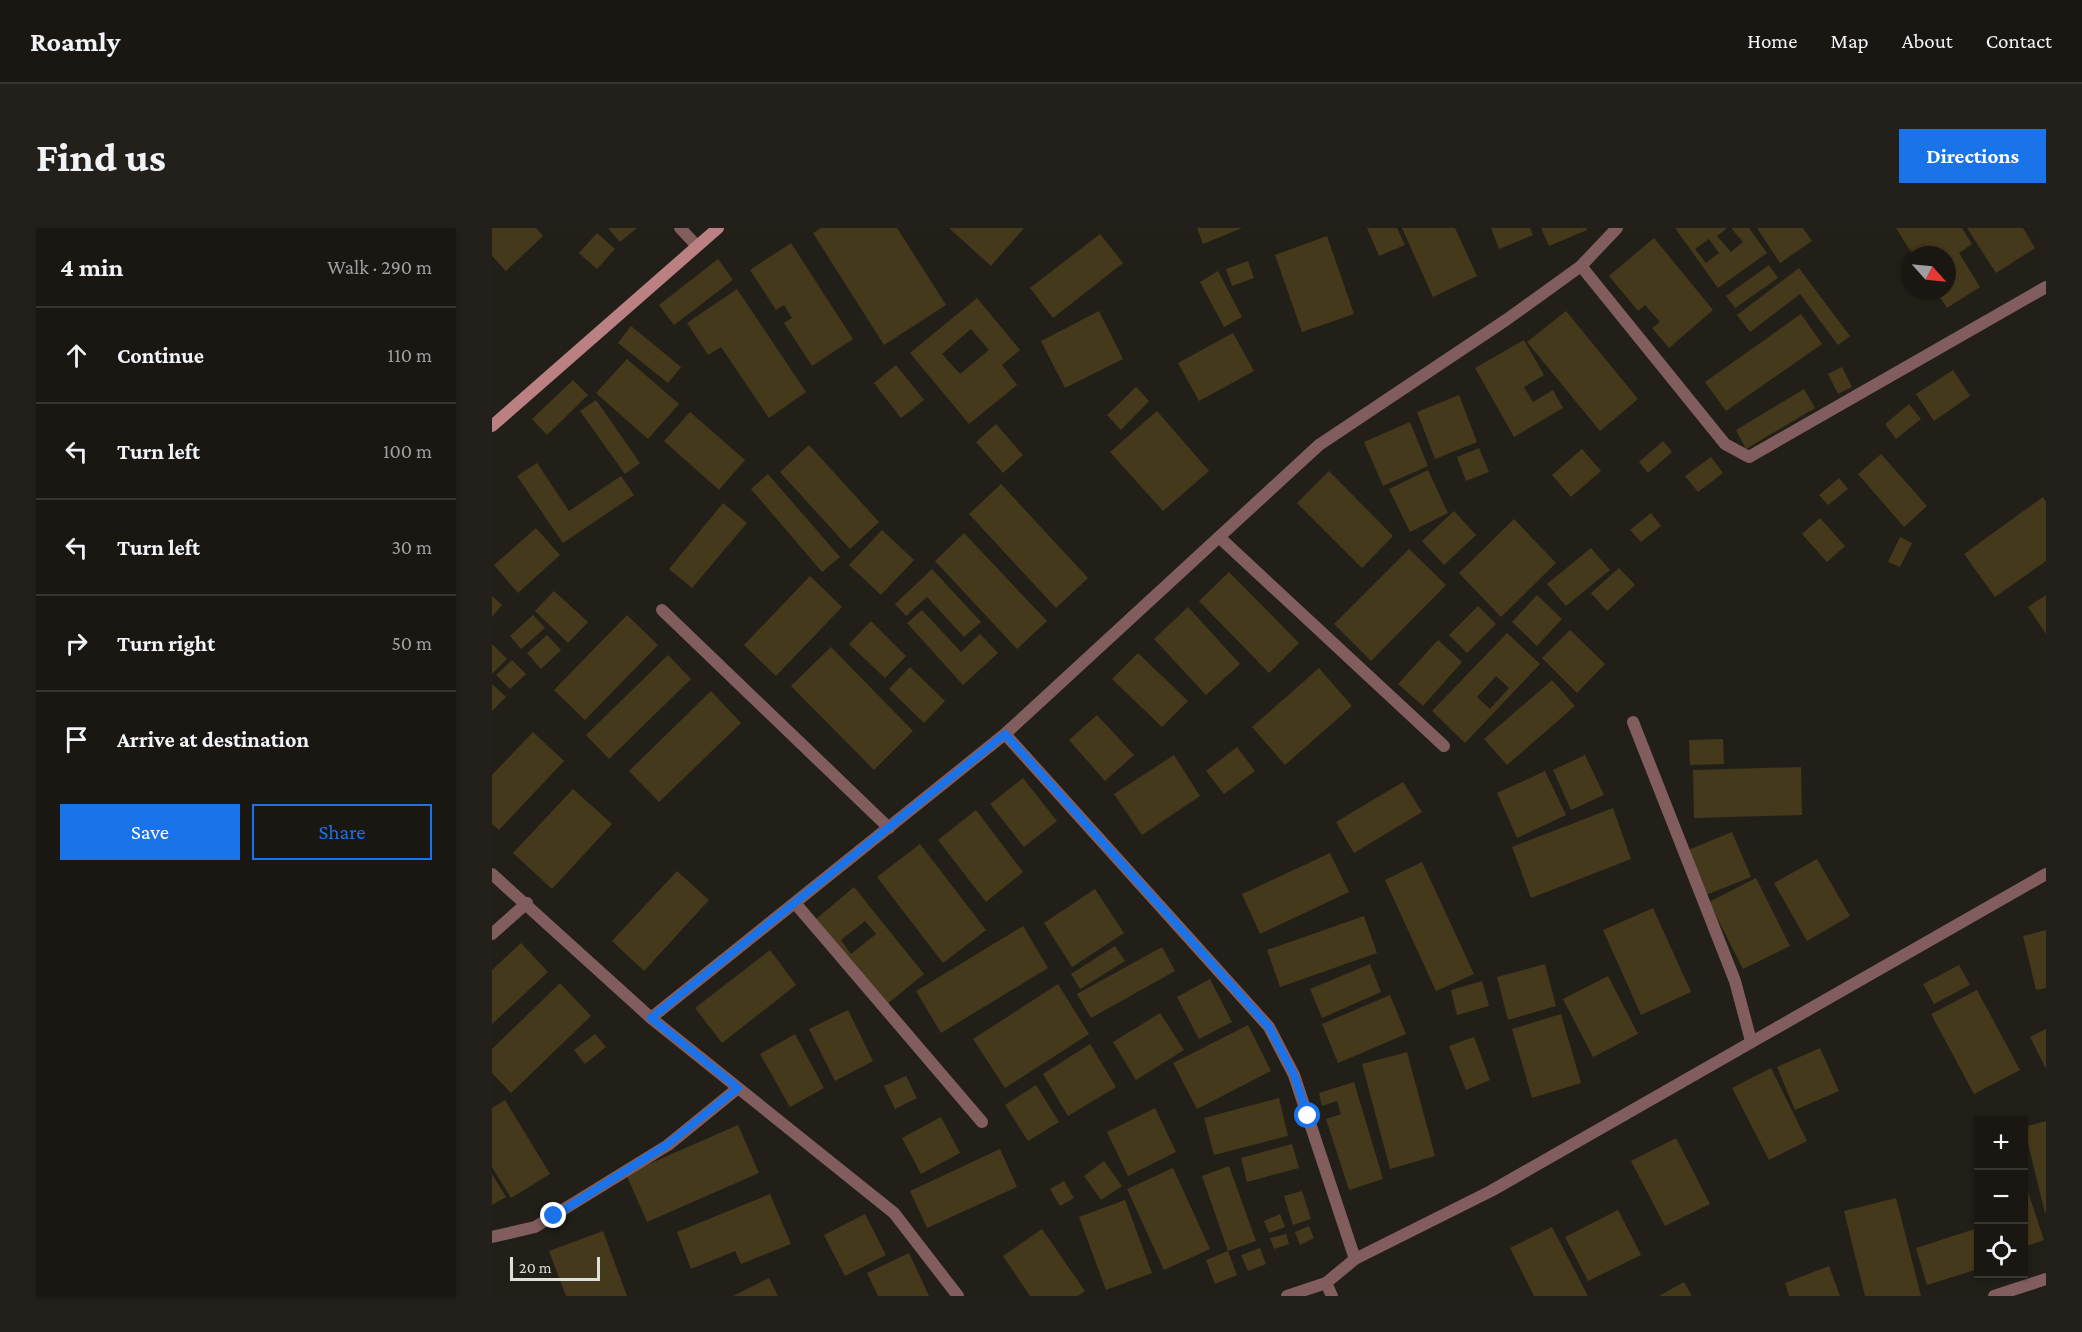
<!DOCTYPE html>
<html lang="en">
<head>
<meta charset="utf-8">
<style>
	body { margin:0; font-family:"Crimson Pro",serif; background:#23201c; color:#f1f3f6 }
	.controls { position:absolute; right:18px; bottom:18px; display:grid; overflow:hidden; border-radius:0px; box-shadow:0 2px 4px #0004 }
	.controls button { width:54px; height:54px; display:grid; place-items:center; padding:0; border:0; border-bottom:2px solid #383633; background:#1a1713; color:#f1f3f6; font:30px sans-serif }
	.compass { position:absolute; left:1410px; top:18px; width:54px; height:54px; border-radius:50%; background:#1a1713; box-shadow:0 2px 4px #0004; rotate:117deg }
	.scale { position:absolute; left:18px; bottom:15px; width:90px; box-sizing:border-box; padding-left:6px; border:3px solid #deddd8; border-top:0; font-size:16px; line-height:21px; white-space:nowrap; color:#deddd8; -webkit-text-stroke:4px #221f19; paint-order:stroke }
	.stop { position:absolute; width:18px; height:18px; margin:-14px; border:4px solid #1a73e8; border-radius:50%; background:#fff }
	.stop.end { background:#1a73e8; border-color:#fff; box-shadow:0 2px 6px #0008 }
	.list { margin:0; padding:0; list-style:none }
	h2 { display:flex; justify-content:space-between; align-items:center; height:78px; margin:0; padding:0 24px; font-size:26px }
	h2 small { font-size:20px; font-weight:400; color:#9f9fa0 }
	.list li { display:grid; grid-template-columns:39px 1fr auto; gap:18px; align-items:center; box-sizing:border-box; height:96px; padding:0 24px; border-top:2px solid #383633 }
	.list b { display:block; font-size:22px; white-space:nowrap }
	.list em { font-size:20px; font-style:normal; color:#9f9fa0 }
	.actions { display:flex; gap:12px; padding:18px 24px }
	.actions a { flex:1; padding:14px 0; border:2px solid #1a73e8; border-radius:0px; text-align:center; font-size:21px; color:#1a73e8 }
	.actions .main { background:#1a73e8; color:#fff }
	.icon { flex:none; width:33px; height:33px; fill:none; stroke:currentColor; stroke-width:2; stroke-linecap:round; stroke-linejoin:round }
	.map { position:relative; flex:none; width:1554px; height:1068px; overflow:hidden; border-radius:0px }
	header { display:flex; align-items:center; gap:36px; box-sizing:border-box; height:84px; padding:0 30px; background:#1a1713; border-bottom:2px solid #383633 }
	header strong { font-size:28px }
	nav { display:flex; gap:33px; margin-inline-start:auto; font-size:21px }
	.intro { display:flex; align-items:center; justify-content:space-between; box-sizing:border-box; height:144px; padding:0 36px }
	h1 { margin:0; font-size:42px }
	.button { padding:15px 27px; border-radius:0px; background:#1a73e8; color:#fff; font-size:21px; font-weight:700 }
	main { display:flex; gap:36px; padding:0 36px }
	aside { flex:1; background:#1a1713; border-radius:0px; box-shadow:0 2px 4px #0004 }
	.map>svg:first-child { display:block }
</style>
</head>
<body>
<header>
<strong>Roamly</strong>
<nav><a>Home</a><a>Map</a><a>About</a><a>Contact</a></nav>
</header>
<div class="intro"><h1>Find us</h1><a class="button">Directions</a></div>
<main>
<aside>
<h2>4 min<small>Walk · 290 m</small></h2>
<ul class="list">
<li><svg class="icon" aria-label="ahead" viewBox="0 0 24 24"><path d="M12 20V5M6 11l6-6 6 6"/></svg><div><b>Continue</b></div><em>110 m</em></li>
<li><svg class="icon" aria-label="left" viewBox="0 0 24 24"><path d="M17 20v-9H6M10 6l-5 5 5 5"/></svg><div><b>Turn left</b></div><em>100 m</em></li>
<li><svg class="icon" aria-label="left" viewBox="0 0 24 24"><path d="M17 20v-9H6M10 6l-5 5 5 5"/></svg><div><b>Turn left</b></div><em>30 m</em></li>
<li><svg class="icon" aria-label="right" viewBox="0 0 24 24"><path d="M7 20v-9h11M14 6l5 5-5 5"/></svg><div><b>Turn right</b></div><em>50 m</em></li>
<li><svg class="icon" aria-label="arrive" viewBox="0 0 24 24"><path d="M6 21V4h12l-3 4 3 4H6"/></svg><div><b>Arrive at destination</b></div></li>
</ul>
<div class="actions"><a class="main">Save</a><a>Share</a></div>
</aside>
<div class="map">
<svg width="1554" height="1068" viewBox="0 0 1554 1068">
	<rect width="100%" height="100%" fill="#221f19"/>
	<g fill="#45391b" fill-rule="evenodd">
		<polygon points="0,0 44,0 51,8 14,43 0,28"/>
		<polygon points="116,0 145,0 128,14"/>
		<polygon points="329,0 405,0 454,77 392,117 321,5"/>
		<polygon points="457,0 532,0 499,38"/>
		<polygon points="705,0 750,0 711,16"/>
		<polygon points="875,0 905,0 913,17 887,28"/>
		<polygon points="910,0 963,0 985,48 941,69"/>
		<polygon points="999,0 1038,0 1041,7 1007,21"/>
		<polygon points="1049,0 1095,0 1095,2 1057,18"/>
		<path d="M1183,0h52l-10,8 14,16 12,-10 -12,-14h18l18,25 -49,35zM1217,11l10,14 -13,10 -11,-14z"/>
		<polygon points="1265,0 1311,0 1320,13 1288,35"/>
		<polygon points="1404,0 1470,0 1480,16 1467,25 1488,59 1455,80 1444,63 1455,63 1455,27 1421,27"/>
		<polygon points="1475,0 1531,0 1543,20 1504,45"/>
		<polygon points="105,5 123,21 105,41 87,25"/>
		<polygon points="608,6 631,35 561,90 538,60"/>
		<polygon points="835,8 862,86 810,104 783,27"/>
		<polygon points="1162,10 1221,82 1177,120 1160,100 1168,94 1153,77 1146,83 1117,48"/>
		<polygon points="299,15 361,111 320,138 292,95 300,90 292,77 284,82 258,42"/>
		<polygon points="226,31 241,52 182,97 167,77"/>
		<polygon points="756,33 762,50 740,58 734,41"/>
		<polygon points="1277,37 1286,50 1243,80 1234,68"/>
		<polygon points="1307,40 1358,108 1346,117 1308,66 1258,104 1245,87"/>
		<polygon points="726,43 750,89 732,99 708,54"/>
		<polygon points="245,61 314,164 277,190 229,119 216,127 195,95"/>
		<path d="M485,70l43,52 -18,15 15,20 -48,39 -59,-71zM479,101l18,21 -29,24 -18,-20z"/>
		<polygon points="607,83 631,131 573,160 549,113"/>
		<polygon points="1074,83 1146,171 1108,203 1035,114"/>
		<polygon points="1309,86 1330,116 1234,183 1213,154"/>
		<polygon points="139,98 189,139 176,155 126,115"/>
		<polygon points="741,105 762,143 707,173 686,135"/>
		<polygon points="1032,112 1052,147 1032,159 1041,174 1061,162 1071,180 1022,209 983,140"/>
		<polygon points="135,131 187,176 156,211 104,165"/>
		<polygon points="404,137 432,172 409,190 382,155"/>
		<polygon points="1350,139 1360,159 1346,166 1336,146"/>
		<polygon points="1461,142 1478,168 1442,193 1424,166"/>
		<polygon points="81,152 96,167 55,207 40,191"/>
		<polygon points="644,159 657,173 629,202 615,187"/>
		<polygon points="1312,161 1323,180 1254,221 1244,202"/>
		<polygon points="967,167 985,214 943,231 925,184"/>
		<polygon points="104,172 148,235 133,246 88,183"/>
		<polygon points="1417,176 1429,191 1404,211 1393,196"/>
		<polygon points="665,183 717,243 671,283 618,224"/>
		<polygon points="198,184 253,232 227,262 172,213"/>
		<polygon points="918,194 936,238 891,258 872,214"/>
		<polygon points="504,196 531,227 511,245 484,214"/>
		<polygon points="1171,213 1180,224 1156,245 1147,234"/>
		<polygon points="317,217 387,294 358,321 288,244"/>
		<polygon points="987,220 997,244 974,253 965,229"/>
		<polygon points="1090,221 1109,243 1079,269 1060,247"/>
		<polygon points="1389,226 1435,278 1412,299 1366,246"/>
		<polygon points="1219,229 1231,245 1206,264 1193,248"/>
		<polygon points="45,235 77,283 129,248 142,267 71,315 25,248"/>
		<polygon points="936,242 956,285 918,304 897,261"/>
		<polygon points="837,243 901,308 870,340 805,275"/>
		<polygon points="276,246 348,329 330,344 259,261"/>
		<polygon points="1347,250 1356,261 1336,277 1327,267"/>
		<polygon points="509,256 596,350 564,380 477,286"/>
		<polygon points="1551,269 1554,274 1554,333 1503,369 1472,326"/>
		<polygon points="231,275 255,295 200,360 177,341"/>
		<polygon points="962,283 984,307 952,337 930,313"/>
		<polygon points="1159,285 1169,298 1149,314 1138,302"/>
		<polygon points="1328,290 1353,318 1335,334 1310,306"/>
		<polygon points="1022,291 1064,335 1009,389 967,345"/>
		<polygon points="44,300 68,327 26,365 2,337"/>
		<polygon points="390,302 422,332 389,367 357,337"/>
		<polygon points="472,305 555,393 525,421 443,333"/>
		<polygon points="1408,309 1420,315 1408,339 1396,334"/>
		<polygon points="1099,320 1118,342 1074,378 1055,356"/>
		<polygon points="917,321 954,357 879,433 842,396"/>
		<polygon points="1127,340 1143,357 1115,383 1099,365"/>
		<polygon points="440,341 489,394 472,409 435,369 414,388 403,376"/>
		<polygon points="737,344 807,415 777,445 707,373"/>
		<polygon points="318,348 350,379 284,448 252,417"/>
		<polygon points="62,363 96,394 76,415 43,383"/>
		<polygon points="1045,367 1070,391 1045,418 1020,394"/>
		<polygon points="1554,367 1554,406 1536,379"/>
		<polygon points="0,368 10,377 0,389"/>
		<polygon points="986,378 1004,396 975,425 957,407"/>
		<polygon points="696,379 748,436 714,467 662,411"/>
		<polygon points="430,382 469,424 488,406 506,425 471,457 415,395"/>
		<polygon points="41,387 53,400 29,421 18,408"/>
		<polygon points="135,387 166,417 93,492 62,462"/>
		<polygon points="379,393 414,428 393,450 357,416"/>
		<polygon points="1078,402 1113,436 1085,465 1050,430"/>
		<path d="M1015,405l33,31 -75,79 -33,-32zM1004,448l13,12 -19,21 -13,-12z"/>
		<polygon points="55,407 69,422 49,441 35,425"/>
		<polygon points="946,412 970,434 931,478 906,456"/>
		<polygon points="0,416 15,431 0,446"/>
		<polygon points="339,419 421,503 382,542 299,458"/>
		<polygon points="646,425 696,473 670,499 620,451"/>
		<polygon points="176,427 199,451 117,531 94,507"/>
		<polygon points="20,432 34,446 18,461 4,447"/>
		<polygon points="418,439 453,473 432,495 397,461"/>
		<polygon points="827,440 860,478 793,537 760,499"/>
		<polygon points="1060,452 1083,478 1015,537 992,511"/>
		<polygon points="0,456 14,469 0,483"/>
		<polygon points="219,463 249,495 167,574 137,543"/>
		<polygon points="605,487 642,527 613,553 577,512"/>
		<polygon points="41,504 72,533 7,602 0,596 0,547"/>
		<polygon points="1231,511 1232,536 1198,537 1197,512"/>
		<polygon points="745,519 763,543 732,566 714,543"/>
		<polygon points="682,527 708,568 650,607 622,566"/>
		<polygon points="1093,527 1112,567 1079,582 1061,542"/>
		<polygon points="1309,539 1310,587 1202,590 1201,542"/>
		<polygon points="1053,543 1074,587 1025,610 1005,565"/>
		<polygon points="531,550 565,593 532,619 498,576"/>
		<polygon points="911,554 930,584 862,625 844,594"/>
		<polygon points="81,561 120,596 60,661 21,625"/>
		<polygon points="1121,580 1139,631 1039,670 1020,619"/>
		<polygon points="484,582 531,644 494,674 446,612"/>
		<polygon points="1240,604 1259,649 1214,667 1196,622"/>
		<polygon points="428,616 494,702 451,735 385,649"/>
		<polygon points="838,625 857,664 768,706 750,666"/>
		<polygon points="1325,631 1358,688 1315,713 1282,655"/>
		<polygon points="930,634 982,746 944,763 893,652"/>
		<polygon points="185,643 217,672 152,743 120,713"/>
		<polygon points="1264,650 1298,718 1251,741 1217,674"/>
		<path d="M362,659l70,87 -38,31 -70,-86zM373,693l11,13 -25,20 -10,-14z"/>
		<polygon points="603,661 632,705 580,739 552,695"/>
		<polygon points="1161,680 1199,764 1149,787 1111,702"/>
		<polygon points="872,688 885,725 788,759 775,722"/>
		<polygon points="531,698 556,740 449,805 424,763"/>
		<polygon points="1554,702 1554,760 1544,762 1531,708"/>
		<polygon points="29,715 56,744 0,796 0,742"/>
		<polygon points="623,718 633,733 588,761 579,746"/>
		<polygon points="670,719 683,743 599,790 585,766"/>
		<polygon points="278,722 304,757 230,815 203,780"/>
		<polygon points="878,736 889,764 830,790 818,761"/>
		<polygon points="1053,736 1064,778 1016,792 1005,749"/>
		<polygon points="1467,737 1478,757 1442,776 1431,756"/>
		<polygon points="1116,748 1146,806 1101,829 1071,771"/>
		<polygon points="718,751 740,794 707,811 685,769"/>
		<polygon points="990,753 997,778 965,787 959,762"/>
		<polygon points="68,755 99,788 19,865 0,845 0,821"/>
		<polygon points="566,756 597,806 513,860 481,811"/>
		<polygon points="1485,762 1528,842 1482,866 1439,786"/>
		<polygon points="898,767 914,806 846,835 830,796"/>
		<polygon points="356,782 381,833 343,853 317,801"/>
		<polygon points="668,785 692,822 644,852 621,814"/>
		<polygon points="1069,786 1089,855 1040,870 1020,801"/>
		<polygon points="756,797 779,843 705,881 681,835"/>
		<polygon points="1554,801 1554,841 1538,809"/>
		<polygon points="103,806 114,819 93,836 82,822"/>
		<polygon points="303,806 332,860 298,879 268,826"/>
		<polygon points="982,809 998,852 974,862 957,818"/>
		<polygon points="598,816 624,859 576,888 551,846"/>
		<polygon points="1328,820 1347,863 1303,882 1285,839"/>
		<polygon points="915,824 943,928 898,941 870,836"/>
		<polygon points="1279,840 1315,913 1277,932 1240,860"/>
		<polygon points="414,848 425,870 403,881 392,858"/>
		<polygon points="862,854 891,951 857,962 834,891 849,886 845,873 830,878 827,865"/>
		<polygon points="544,857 567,894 536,913 513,877"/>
		<polygon points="787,870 796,908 722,927 712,890"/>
		<polygon points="13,872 58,946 19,970 0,939 0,880"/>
		<polygon points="663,880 684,924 636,948 615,904"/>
		<polygon points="449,889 468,925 429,946 410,910"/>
		<polygon points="1554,893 1554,985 1553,985 1532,899"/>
		<polygon points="246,897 267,945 155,994 134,946"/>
		<polygon points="1184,910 1218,976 1173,998 1139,933"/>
		<polygon points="800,916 807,940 755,954 749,930"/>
		<polygon points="508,921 525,959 435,1000 418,963"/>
		<polygon points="612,933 630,958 609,972 592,948"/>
		<polygon points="737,938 764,1013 736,1023 710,948"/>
		<polygon points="681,940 718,1021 672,1042 635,961"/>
		<polygon points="0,946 14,969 0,977"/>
		<polygon points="1532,952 1552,1012 1532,1019"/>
		<polygon points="572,953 582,970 568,978 558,961"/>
		<polygon points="810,963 819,991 801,997 792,968"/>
		<polygon points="278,966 299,1016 249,1036 243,1023 199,1041 185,1004"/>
		<polygon points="1404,970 1429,1068 1373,1068 1352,983"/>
		<polygon points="633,972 660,1045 614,1062 587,989"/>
		<polygon points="1126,982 1149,1027 1096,1053 1073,1009"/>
		<polygon points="373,986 394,1027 353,1048 332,1007"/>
		<polygon points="788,986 793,999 777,1005 772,993"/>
		<polygon points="817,998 822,1010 808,1017 803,1004"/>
		<polygon points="1060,999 1096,1068 1042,1068 1018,1020"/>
		<polygon points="550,1001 593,1063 586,1068 538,1068 511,1028"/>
		<polygon points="1483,1001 1486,1012 1486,1041 1435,1057 1424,1020"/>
		<polygon points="111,1003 135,1068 74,1068 57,1023"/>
		<polygon points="794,1006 797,1016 782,1021 778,1010"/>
		<polygon points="768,1020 774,1036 756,1043 749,1027"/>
		<polygon points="736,1023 745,1047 723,1056 714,1032"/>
		<polygon points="417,1025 437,1068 386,1068 375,1045"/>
		<polygon points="1337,1038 1348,1068 1297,1068 1293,1055"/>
		<polygon points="277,1050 286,1068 241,1068"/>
		<polygon points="1192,1054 1200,1068 1167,1068"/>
	</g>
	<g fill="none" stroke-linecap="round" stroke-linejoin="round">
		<polyline stroke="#825d5d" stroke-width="12" points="188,0 205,18"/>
		<g stroke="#825d5d" stroke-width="12">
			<polyline points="1089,38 1233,216 1257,229 1554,59"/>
			<polyline points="727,309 952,518"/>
			<polyline points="170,382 397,600"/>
			<polyline points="1141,494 1243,753 1259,813"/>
			<polyline points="513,506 777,799 802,847 863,1031"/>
			<polyline points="0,646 159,790 402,985 466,1068"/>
			<polyline points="303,675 490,894"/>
			<polyline points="0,706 35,675"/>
			<polyline points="159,790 513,506 827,217 1014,92 1089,38 1125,0"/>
			<polyline points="0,1009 43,999 176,917 246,860"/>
			<polyline points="834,1055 840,1068"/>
			<polyline points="795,1068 834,1055 863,1031 999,963 1554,646"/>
			<polyline points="1502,1068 1554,1051"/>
		</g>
		<polyline stroke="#bb8081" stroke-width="12" points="0,198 226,0"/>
	</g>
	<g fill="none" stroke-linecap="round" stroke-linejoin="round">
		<polyline stroke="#1a73e8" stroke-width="8" points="62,988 176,916 246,860 159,790 513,506 777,799 802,847 816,888"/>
	</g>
</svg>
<div class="controls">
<button>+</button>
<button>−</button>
<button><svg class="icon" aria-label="locate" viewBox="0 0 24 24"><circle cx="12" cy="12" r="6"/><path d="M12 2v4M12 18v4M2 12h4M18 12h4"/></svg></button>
</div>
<svg class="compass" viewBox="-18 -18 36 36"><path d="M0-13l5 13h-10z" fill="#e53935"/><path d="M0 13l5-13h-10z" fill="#9f9fa0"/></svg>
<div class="scale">20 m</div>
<div class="stop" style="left:816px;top:888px"></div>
<div class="stop end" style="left:62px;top:988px"></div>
</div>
</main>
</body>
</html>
